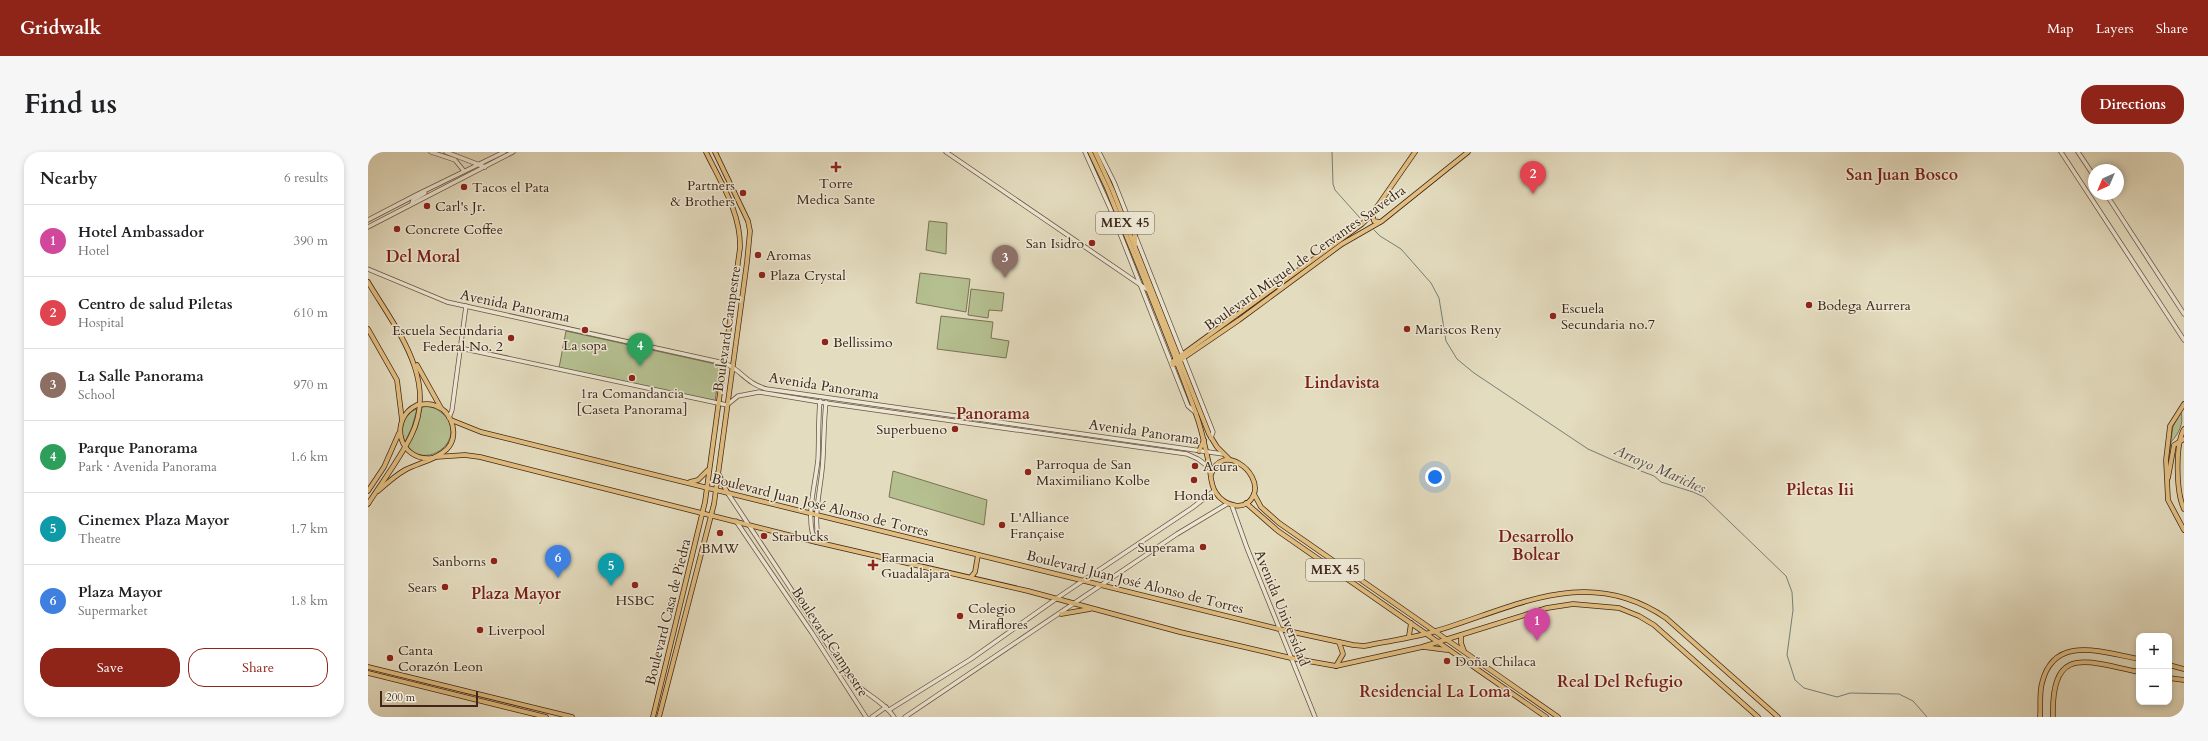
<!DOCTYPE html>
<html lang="en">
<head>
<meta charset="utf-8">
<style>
	body { margin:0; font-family:Cardo,serif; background:#f6f6f6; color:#202124 }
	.controls { position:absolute; right:12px; bottom:12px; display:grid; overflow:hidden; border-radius:8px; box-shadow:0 2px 6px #0003 }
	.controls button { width:36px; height:36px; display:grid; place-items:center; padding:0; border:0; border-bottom:1px solid #e0e0e0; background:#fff; color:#202124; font:20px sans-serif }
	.compass { position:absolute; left:1720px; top:12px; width:36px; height:36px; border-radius:50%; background:#fff; box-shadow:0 2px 6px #0003; rotate:224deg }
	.scale { position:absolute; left:12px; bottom:10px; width:98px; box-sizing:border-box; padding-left:4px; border:2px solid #3e2618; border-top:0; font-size:11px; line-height:14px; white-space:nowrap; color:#3e2618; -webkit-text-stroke:3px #ede8d5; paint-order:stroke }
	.you { position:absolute; left:1067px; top:325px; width:14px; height:14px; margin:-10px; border:3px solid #fff; border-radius:50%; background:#1a73e8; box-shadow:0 0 0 6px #1a73e833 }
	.badge { display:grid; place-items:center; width:26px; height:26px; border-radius:50%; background:#8f2418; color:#fff; font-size:13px; font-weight:700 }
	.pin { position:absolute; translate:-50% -33px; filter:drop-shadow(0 1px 2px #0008) }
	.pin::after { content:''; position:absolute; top:21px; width:14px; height:12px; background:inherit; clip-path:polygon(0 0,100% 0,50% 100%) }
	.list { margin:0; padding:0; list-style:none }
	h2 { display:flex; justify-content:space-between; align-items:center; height:52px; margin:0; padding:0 16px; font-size:17px }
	h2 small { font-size:13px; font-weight:400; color:#757577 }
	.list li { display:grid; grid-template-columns:26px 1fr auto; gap:12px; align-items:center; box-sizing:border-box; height:72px; padding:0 16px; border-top:1px solid #e0e0e0 }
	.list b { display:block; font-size:15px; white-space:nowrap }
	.list p { margin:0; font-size:13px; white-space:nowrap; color:#757577 }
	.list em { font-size:13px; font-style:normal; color:#757577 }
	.actions { display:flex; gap:8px; padding:12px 16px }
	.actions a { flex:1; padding:9px 0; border:1px solid #8f2418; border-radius:16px; text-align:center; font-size:14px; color:#8f2418 }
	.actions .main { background:#8f2418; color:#fff }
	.map { position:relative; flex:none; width:1816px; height:565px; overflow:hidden; border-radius:16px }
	header { display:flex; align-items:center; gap:24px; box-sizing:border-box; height:56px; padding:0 20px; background:#8f2418; color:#fff }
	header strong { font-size:19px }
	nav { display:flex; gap:22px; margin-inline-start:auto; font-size:14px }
	.intro { display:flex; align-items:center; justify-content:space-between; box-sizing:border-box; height:96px; padding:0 24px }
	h1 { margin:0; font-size:28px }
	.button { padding:10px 18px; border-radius:16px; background:#8f2418; color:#fff; font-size:14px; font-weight:700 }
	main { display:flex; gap:24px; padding:0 24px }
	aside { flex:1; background:#fff; border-radius:16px; box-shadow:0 2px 6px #0003 }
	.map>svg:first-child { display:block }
</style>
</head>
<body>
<header>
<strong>Gridwalk</strong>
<nav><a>Map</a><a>Layers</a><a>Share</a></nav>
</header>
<div class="intro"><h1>Find us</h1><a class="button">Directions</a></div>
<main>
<aside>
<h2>Nearby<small>6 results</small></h2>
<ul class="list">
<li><span class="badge" style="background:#d1479c">1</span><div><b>Hotel Ambassador</b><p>Hotel</p></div><em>390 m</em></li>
<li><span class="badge" style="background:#e0444e">2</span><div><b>Centro de salud Piletas</b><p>Hospital</p></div><em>610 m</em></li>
<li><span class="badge" style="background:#8d6e63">3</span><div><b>La Salle Panorama</b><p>School</p></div><em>970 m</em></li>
<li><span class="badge" style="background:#2e9e5b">4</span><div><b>Parque Panorama</b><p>Park · Avenida Panorama</p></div><em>1.6 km</em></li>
<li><span class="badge" style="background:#0f9aa8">5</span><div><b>Cinemex Plaza Mayor</b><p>Theatre</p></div><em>1.7 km</em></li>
<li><span class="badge" style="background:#3f7fe0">6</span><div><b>Plaza Mayor</b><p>Supermarket</p></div><em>1.8 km</em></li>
</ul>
<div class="actions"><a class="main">Save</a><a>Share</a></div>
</aside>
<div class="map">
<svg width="1816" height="565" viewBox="0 0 1816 565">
	<rect width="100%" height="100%" fill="#e4dcbf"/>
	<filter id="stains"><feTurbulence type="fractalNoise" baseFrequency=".005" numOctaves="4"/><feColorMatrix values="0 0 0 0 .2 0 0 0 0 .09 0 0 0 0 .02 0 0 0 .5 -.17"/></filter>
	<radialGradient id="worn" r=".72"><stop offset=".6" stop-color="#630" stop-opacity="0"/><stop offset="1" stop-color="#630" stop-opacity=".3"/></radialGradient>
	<g fill="#b5c091" stroke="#7a7354">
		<polygon points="561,69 579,71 578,102 558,98"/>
		<polygon points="552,121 602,127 598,160 548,151"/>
		<polygon points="603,137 636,141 634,159 621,158 620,166 600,163"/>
		<polygon points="573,164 625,170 623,186 641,189 638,206 569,197"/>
		<polygon points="198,179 352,213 347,250 191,216"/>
		<path d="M59,254c7,1 12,4 17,9 23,23 -15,56 -37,32l10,-19 5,-21z"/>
		<path d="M49,257l-5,18 -7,15c-7,-12 -1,-29 12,-33z"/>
		<path d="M1813,260c3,12 -2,21 -10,30l-4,26 6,-42z"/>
		<polygon points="525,319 619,348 616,373 521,345"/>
	</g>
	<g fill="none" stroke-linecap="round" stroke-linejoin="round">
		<g stroke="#747f79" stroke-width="1">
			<polyline points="964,0 965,32 967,38 992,66"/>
			<polyline points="1006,78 1012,84 1033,97 1063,131 1071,146 1078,189 1089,207 1106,221 1220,297 1247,309 1286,324 1293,330 1325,340 1336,345 1418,424 1424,440 1425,458 1419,503 1427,528 1436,536 1469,545 1482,541 1531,542 1545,549 1559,565"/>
		</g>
		<defs>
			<g id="minor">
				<polyline points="63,0 87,8 96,19"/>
				<polyline points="78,0 117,15"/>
				<polyline points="578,0 780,138"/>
				<polyline points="717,0 742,56 820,254 828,261"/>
				<polyline points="731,0 746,30 845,280 843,286"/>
				<polyline points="1693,0 1816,188"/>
				<polyline points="1710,0 1726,24"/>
				<polyline points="1738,42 1816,162"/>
				<polyline points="44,51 45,48 57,41"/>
				<polyline points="0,68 50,42 136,0"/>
				<polyline points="0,75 145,0"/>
				<path d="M0,117l79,33 277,61c17,6 22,21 43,26l456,65"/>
				<polyline points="92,196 359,253 370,244 391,240 458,251 819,302 830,307 842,316"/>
				<polyline points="81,266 84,258 98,154"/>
				<path d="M359,340l122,185c13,16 35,24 45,40"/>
				<polyline points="864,354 879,396 947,565"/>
				<polyline points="368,369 444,481 498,565"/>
				<path d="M448,390c-12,-21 0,-60 2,-83 1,-19 0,-39 2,-58"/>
				<path d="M451,390c-7,-27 3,-56 4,-84 1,-19 1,-37 3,-56"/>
				<polyline points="521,558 603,507 695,442 824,356 846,339"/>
				<polyline points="504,565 518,555"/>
				<polyline points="537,565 809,382 859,352"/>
			</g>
			<g id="major">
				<path d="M722,0l17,36c30,75 62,150 89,226 6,16 9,33 13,50 2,9 1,21 7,29 8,13 31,20 38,1 8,-22 -33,-53 -43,-19"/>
				<polyline points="727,0 744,37 841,282 849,295 861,307"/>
				<polyline points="1004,62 1006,69 1012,70"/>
				<polyline points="767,93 767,84"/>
				<path d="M0,130c28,47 71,98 43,154 -12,24 -29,46 -43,68"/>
				<polyline points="0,177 29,228 34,268"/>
				<polyline points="804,210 994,72 1004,62 1047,0"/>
				<polyline points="49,213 73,256"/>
				<polyline points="805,213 871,168 974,92 1014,69 1100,0"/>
				<polyline points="1816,252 1802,274 1798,308 1800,348 1816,378"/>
				<path d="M83,268l30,12 798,197 74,16 11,1c24,-5 49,-8 72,-15 80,-24 151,-67 230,-13l112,99"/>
				<path d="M1816,277c-9,16 -8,63 0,80"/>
				<polyline points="831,299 836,288"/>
				<polyline points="67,305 97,303 112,305 448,390 660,439 812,480 923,506 968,514 1054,495 1179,456 1205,452 1251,456 1271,464 1286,473 1390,565"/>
				<polyline points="350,321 359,340"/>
				<polyline points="1800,326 1806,293 1816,287"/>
				<polyline points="322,330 330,328 340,318"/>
				<polyline points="0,339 16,315 31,281"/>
				<path d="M10,339c9,-8 18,-16 27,-21 13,-7 31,-10 42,-21 12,-13 6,-37 -11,-43 -6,-3 -12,-2 -19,-1 -29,14 -18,57 15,53"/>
				<polyline points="886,342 893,355 911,371 1190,565"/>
				<polyline points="878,351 910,379 1178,565"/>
				<polyline points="603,425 607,420 610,403"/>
				<polyline points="693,462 722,457"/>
				<polyline points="1093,483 1093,491 1096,499"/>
				<polyline points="1041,484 1043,471"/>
				<polyline points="1056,495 1079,498"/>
				<polyline points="1801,513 1816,517"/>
				<polyline points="968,514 975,502 971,490"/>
				<polyline points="0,515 204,565"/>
				<polyline points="0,521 178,565"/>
				<polyline points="1801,526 1816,528"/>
				<path d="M285,565l52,-215 35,-254c1,-35 -19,-65 -34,-96"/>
				<polyline points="291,565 346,352 379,110 382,79 380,69 347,0"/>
				<path d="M1672,565c1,-11 -1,-23 2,-34 12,-50 62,-30 97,-24"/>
				<path d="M1685,565c-2,-74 34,-55 86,-45"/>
			</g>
		</defs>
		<use href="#minor" stroke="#685442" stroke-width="5"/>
		<use href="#major" stroke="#3e2618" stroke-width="5.5"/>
		<use href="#minor" stroke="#ede8d5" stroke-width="3.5"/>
		<use href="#major" stroke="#e2be80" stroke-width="4"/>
	</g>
	<g fill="#8f2418" stroke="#ede8d5" stroke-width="1.5">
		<path d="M466 9h4v4h4v4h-4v4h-4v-4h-4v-4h4z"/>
		<circle cx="96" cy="35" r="4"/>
		<circle cx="375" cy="41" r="4"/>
		<circle cx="59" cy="54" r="4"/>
		<circle cx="29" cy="77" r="4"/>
		<circle cx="724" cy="91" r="4"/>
		<circle cx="390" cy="103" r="4"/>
		<circle cx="394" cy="123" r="4"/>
		<circle cx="1441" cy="153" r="4"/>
		<circle cx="1185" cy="164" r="4"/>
		<circle cx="1039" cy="177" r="4"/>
		<circle cx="217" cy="178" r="4"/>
		<circle cx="143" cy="186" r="4"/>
		<circle cx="457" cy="190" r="4"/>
		<circle cx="264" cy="226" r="4"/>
		<circle cx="587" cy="277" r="4"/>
		<circle cx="827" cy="314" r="4"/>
		<circle cx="660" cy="320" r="4"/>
		<circle cx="826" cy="328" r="4"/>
		<circle cx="634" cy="373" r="4"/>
		<circle cx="352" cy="381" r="4"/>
		<circle cx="396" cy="384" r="4"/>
		<circle cx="835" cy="395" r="4"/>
		<circle cx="126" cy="409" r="4"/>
		<path d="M503 407h4v4h4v4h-4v4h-4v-4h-4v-4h4z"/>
		<circle cx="267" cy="433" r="4"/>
		<circle cx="77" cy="435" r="4"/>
		<circle cx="592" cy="464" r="4"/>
		<circle cx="112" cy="478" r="4"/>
		<circle cx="22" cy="506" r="4"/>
		<circle cx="1079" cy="509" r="4"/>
	</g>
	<g text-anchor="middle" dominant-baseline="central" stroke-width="3" stroke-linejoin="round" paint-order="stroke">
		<g fill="#ede8d5" stroke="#726051" stroke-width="1">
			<rect x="728" y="60" width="58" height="22" rx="3"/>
			<rect x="938" y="407" width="58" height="22" rx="3"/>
		</g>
		<g font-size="13" font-weight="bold" fill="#3e2618">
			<text x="757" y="71">MEX 45</text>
			<text x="967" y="418">MEX 45</text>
		</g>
		<g font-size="14" fill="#3e2618" stroke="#ede8d5" text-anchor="start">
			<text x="468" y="31" text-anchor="middle">Torre<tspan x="468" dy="16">Medica Sante</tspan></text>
			<text x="367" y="33" text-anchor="end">Partners<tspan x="367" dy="16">&amp; Brothers</tspan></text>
			<text x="104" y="35">Tacos el Pata</text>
			<text x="67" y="54">Carl's Jr.</text>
			<text x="37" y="77">Concrete Coffee</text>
			<text x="716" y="91" text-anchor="end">San Isidro</text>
			<text x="398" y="103">Aromas</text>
			<text x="402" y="123">Plaza Crystal</text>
			<text x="1449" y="153">Bodega Aurrera</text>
			<text x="1193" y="156">Escuela<tspan x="1193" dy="16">Secundaria no.7</tspan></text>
			<text x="1047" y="177">Mariscos Reny</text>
			<text x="135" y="178" text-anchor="end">Escuela Secundaria<tspan x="135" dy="16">Federal No. 2</tspan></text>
			<text x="465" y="190">Bellissimo</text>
			<text x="217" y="193" text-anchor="middle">La sopa</text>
			<text x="264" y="241" text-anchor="middle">1ra Comandancia<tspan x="264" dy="16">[Caseta Panorama]</tspan></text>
			<text x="579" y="277" text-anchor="end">Superbueno</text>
			<text x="668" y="312">Parroqua de San<tspan x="668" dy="16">Maximiliano Kolbe</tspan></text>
			<text x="835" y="314">Acura</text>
			<text x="826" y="343" text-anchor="middle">Honda</text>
			<text x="642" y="365">L'Alliance<tspan x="642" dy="16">Française</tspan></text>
			<text x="404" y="384">Starbucks</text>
			<text x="827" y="395" text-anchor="end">Superama</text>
			<text x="352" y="396" text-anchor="middle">BMW</text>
			<text x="513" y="405">Farmacia<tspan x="513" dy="16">Guadalajara</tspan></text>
			<text x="118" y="409" text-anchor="end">Sanborns</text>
			<text x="69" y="435" text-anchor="end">Sears</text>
			<text x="267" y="448" text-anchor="middle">HSBC</text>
			<text x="600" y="456">Colegio<tspan x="600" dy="16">Miraflores</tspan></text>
			<text x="120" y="478">Liverpool</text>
			<text x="30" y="498">Canta<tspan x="30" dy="16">Corazón Leon</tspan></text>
			<text x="1087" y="509">Doña Chilaca</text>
		</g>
		<g font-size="14" fill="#3e2618" stroke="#ede8d5">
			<text transform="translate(937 106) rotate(-35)">Boulevard Miguel de Cervantes Saavedra</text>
			<text transform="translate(147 154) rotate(12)">Avenida Panorama</text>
			<text transform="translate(359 177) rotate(-82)">Boulevard Campestre</text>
			<text transform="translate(456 234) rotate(9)">Avenida Panorama</text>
			<text transform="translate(776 280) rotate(8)">Avenida Panorama</text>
			<text transform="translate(452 353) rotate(14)">Boulevard Juan José Alonso de Torres</text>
			<text transform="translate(767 430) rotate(14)">Boulevard Juan José Alonso de Torres</text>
			<text transform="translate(914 456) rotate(68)">Avenida Universidad</text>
			<text transform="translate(300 460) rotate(-76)">Boulevard Casa de Piedra</text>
			<text transform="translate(462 490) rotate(57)">Boulevard Campestre</text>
		</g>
		<g font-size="15" font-style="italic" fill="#544b40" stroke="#ede8d5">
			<text transform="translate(1292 317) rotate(24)">Arroyo Mariches</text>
		</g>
		<g font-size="16" font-weight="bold" fill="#7a1f14" stroke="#ede8d5">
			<text x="1534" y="23">San Juan Bosco</text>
			<text x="55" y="105">Del Moral</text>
			<text x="974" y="231">Lindavista</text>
			<text x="625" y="262">Panorama</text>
			<text x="1452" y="338">Piletas Iii</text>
			<text x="1168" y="385">Desarrollo<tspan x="1168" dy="18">Bolear</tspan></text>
			<text x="148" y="442">Plaza Mayor</text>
			<text x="1252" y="530">Real Del Refugio</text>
			<text x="1067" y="540">Residencial La Loma</text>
		</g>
	</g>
	<rect width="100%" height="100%" filter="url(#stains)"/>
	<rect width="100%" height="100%" fill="url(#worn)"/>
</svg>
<div class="controls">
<button>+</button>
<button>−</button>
</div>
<svg class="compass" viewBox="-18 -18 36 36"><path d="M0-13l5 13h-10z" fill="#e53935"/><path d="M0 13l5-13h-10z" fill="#757577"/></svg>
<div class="scale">200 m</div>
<div class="you"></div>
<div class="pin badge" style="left:1169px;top:489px;background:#d1479c">1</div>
<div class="pin badge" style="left:1165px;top:42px;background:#e0444e">2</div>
<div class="pin badge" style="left:637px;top:126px;background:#8d6e63">3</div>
<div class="pin badge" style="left:272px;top:214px;background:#2e9e5b">4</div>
<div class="pin badge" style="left:243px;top:434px;background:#0f9aa8">5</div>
<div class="pin badge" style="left:190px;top:426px;background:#3f7fe0">6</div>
</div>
</main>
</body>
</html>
